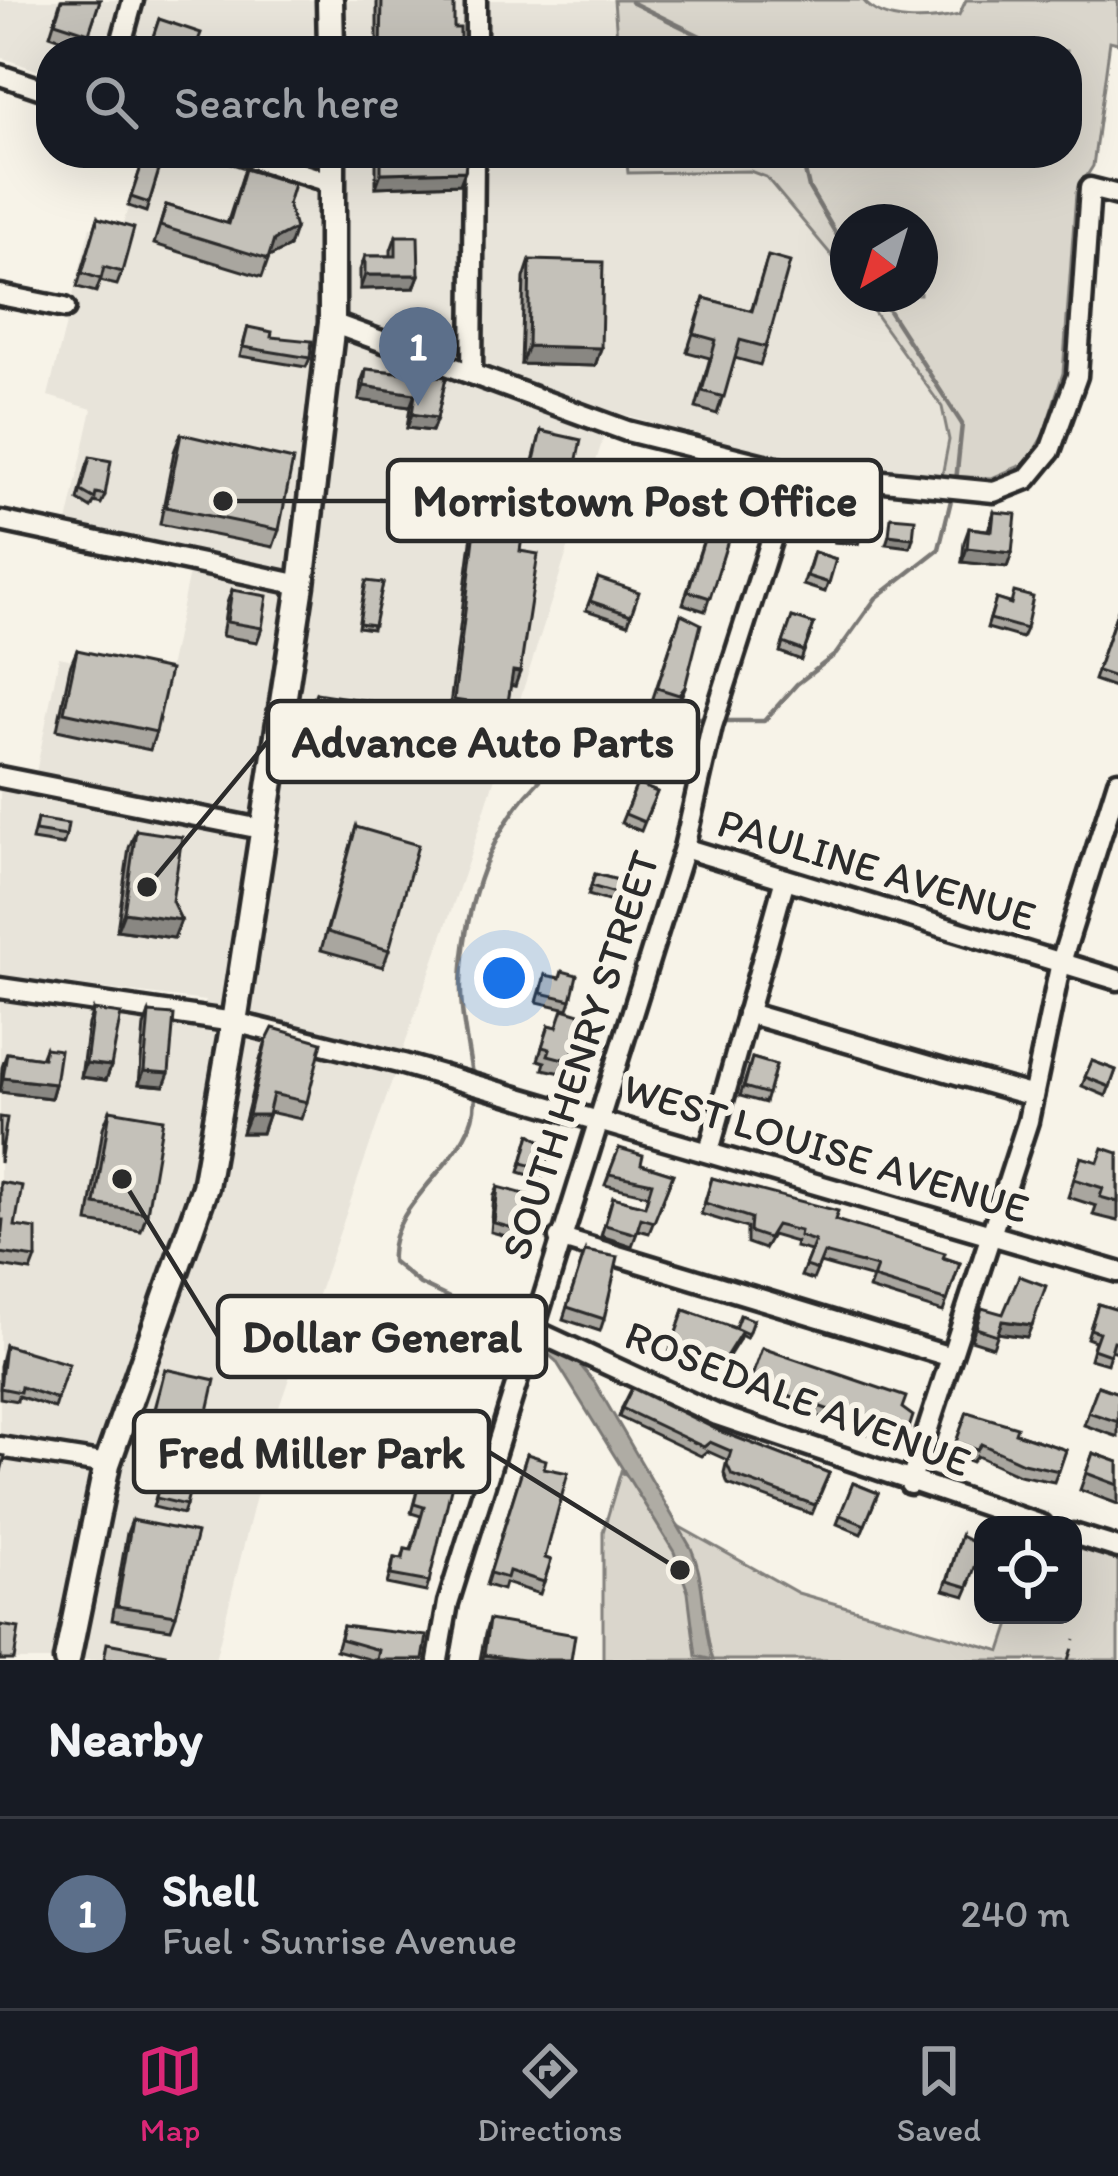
<!DOCTYPE html>
<html lang="en">
<head>
<meta charset="utf-8">
<style>
	body { margin:0; font-family:Itim,sans-serif; background:#242831; color:#f1f3f6 }
	.controls { position:absolute; right:36px; bottom:36px; display:grid; overflow:hidden; border-radius:24px; box-shadow:0 12px 48px #0002 }
	.controls button { width:108px; height:108px; display:grid; place-items:center; padding:0; border:0; border-bottom:3px solid #363941; background:#171b24; color:#f1f3f6; font:60px sans-serif }
	.compass { position:absolute; left:830px; top:204px; width:108px; height:108px; border-radius:50%; background:#171b24; box-shadow:0 12px 48px #0002; rotate:218deg }
	.you { position:absolute; left:504px; top:978px; width:42px; height:42px; margin:-30px; border:9px solid #fff; border-radius:50%; background:#1a73e8; box-shadow:0 0 0 18px #1a73e833 }
	.badge { display:grid; place-items:center; width:78px; height:78px; border-radius:50%; background:#db2777; color:#fff; font-size:39px; font-weight:700 }
	.pin { position:absolute; translate:-50% -99px; filter:drop-shadow(0 3px 6px #0008) }
	.pin::after { content:''; position:absolute; top:63px; width:42px; height:36px; background:inherit; clip-path:polygon(0 0,100% 0,50% 100%) }
	.list { margin:0; padding:0; list-style:none }
	h2 { display:flex; justify-content:space-between; align-items:center; height:156px; margin:0; padding:0 48px; font-size:51px }
	h2 small { font-size:39px; font-weight:400; color:#9ea1a6 }
	.list li { display:grid; grid-template-columns:78px 1fr auto; gap:36px; align-items:center; box-sizing:border-box; height:192px; padding:0 48px; border-top:3px solid #363941 }
	.list b { display:block; font-size:45px; white-space:nowrap }
	.list p { margin:0; font-size:39px; white-space:nowrap; color:#9ea1a6 }
	.list em { font-size:39px; font-style:normal; color:#9ea1a6 }
	.icon { flex:none; width:66px; height:66px; fill:none; stroke:currentColor; stroke-width:2; stroke-linecap:round; stroke-linejoin:round }
	.map { position:relative; flex:none; width:1118px; height:1660px; overflow:hidden }
	.search { position:absolute; background:#171b24; box-shadow:0 12px 48px #0002; left:36px; right:36px; top:36px; height:132px; display:flex; align-items:center; gap:30px; box-sizing:border-box; padding:0 42px; border-radius:48px; color:#9ea1a6; font-size:45px }
	.sheet { height:348px; background:#171b24 }
	nav { display:flex; justify-content:space-around; align-items:center; box-sizing:border-box; height:168px; border-top:3px solid #363941; background:#171b24; font-size:33px; color:#9ea1a6 }
	nav a { display:grid; justify-items:center; gap:6px }
	nav .on { color:#db2777 }
	.map>svg:first-child { display:block }
</style>
</head>
<body>
<div class="map">
<svg width="1118" height="1660" viewBox="0 0 1118 1660">
	<rect width="100%" height="100%" fill="#f7f3e8"/>
	<filter id="ink" filterUnits="userSpaceOnUse"><feTurbulence type="fractalNoise" baseFrequency=".00833" numOctaves="2"/><feDisplacementMap in="SourceGraphic" scale="24" xChannelSelector="R" yChannelSelector="G"/><feConvolveMatrix kernelMatrix="1 2 1 2 8 2 1 2 1" color-interpolation-filters="sRGB"/></filter>
	<g filter="url(#ink)">
		<g fill="#e8e4da">
			<polygon points="0,0 614,0 618,51 51,51 51,75 0,57"/>
			<polygon points="146,153 626,153 628,173 750,171 766,177 828,246 848,275 848,294 861,294 942,407 950,440 942,476 756,453 612,411 469,859 277,1413 215,1660 0,1660 0,997 206,1031 205,1001 0,976 0,777 34,783 59,657 167,679 194,548 67,523 92,409 48,396 90,227 120,233"/>
		</g>
		<g fill="#dad6cc" stroke="#82807c" stroke-width="3">
			<path d="M614,0h249c20,26 68,21 96,15l7,-15h152v43l-8,-2 -17,125 -17,27 -13,180 -19,61 -17,29 -35,15 -50,-2 7,-36 -7,-33 -81,-113h59v-72h-72v53l-82,-98 -16,-6 -122,2 -2,-20h441v-102h-449z"/>
			<polygon points="621,1471 680,1527 798,1593 1001,1651 1013,1615 1073,1615 1073,1534 1118,1548 1118,1660 603,1660 603,1532"/>
		</g>
		<path fill="#afaca4" stroke="#7a7874" stroke-width="3" d="M547,1342l23,11 25,30 96,165c16,37 10,74 22,112l-17,-4 -8,-64 -14,-40 -118,-191 -12,-10z"/>
		<g fill="none" stroke-linecap="round" stroke-linejoin="round">
			<g stroke="#7a7874" stroke-width="4.5">
				<polyline points="631,2 731,51"/>
				<polyline points="801,153 809,188 848,254"/>
				<polyline points="878,294 962,424 956,481"/>
				<polyline points="723,721 764,721 797,684 836,654 876,598 939,549 953,492"/>
				<path d="M472,1075c-4,-29 -12,-62 -11,-92 6,-146 87,-268 245,-265"/>
				<path d="M474,1092c10,64 -87,104 -82,169l28,23 107,51"/>
			</g>
			<defs>
				<g id="minor">
					<polyline points="119,51 133,0"/>
					<polyline points="476,51 476,0"/>
					<polyline points="0,75 51,92"/>
					<polyline points="237,153 332,183"/>
					<polyline points="0,295 65,308"/>
					<polyline points="332,323 627,431 793,472 994,492 1027,479 1050,451 1077,376 1090,188 1118,195"/>
					<polyline points="472,374 474,153"/>
					<polyline points="0,521 301,585"/>
					<polyline points="0,777 261,829"/>
					<polyline points="684,848 1118,980"/>
					<polyline points="0,988 234,1022 403,1064 1118,1272"/>
					<polyline points="747,1013 1033,1096"/>
					<polyline points="709,1151 785,879"/>
					<polyline points="559,1238 951,1357"/>
					<polyline points="531,1329 717,1415 1042,1525"/>
					<polyline points="0,1447 107,1464"/>
					<polyline points="910,1484 1028,1121 1061,962 1118,781"/>
					<polyline points="1073,1534 1118,1548"/>
					<polyline points="438,1660 448,1603 684,848 712,726 793,472"/>
				</g>
				<g id="major">
					<polyline points="330,0 331,51"/>
					<polyline points="67,1660 107,1464 205,1187 234,1022 301,585 332,323 332,153"/>
				</g>
			</defs>
			<use href="#minor" stroke="#2b2b2b" stroke-width="27"/>
			<use href="#major" stroke="#2b2b2b" stroke-width="33"/>
			<polyline stroke="#2b2b2b" stroke-width="3" stroke-dasharray="12 9" stroke-linecap="butt" points="1068,1660 1075,1639"/>
			<use href="#minor" stroke="#f7f3e8" stroke-width="18"/>
			<use href="#major" stroke="#f7f3e8" stroke-width="24"/>
		</g>
		<g fill="#a9a69f" stroke="#2b2b2b" stroke-width="3">
			<polygon points="61,0 100,0 84,47 50,35"/>
			<polygon points="377,0 447,0 460,51 377,51"/>
			<polygon points="159,19 194,51 155,51 149,49"/>
			<polygon points="376,153 467,153 465,171 460,184 376,187"/>
			<polygon points="145,155 162,160 146,212 128,206"/>
			<polygon points="245,169 288,204 289,247 269,257 262,277 154,244 166,205 227,224"/>
			<polygon points="98,218 122,272 117,285 100,281 96,292 77,287"/>
			<polygon points="396,236 419,275 414,288 360,289 360,270 365,256 391,256 391,250"/>
			<polygon points="768,256 766,347 760,365 735,358 717,414 696,408 710,358 687,352 704,298 751,311"/>
			<polygon points="530,260 601,348 595,366 521,364 524,278"/>
			<polygon points="248,327 271,337 310,358 306,367 240,356"/>
			<polygon points="366,369 446,377 437,418 432,431 407,428 410,407 359,400 361,382"/>
			<polygon points="541,431 572,482 567,496 526,487"/>
			<polygon points="181,434 279,530 273,547 160,524 174,452"/>
			<polygon points="87,466 105,495 101,504 94,502 91,508 78,500"/>
			<polygon points="641,476 683,489 670,527 628,514"/>
			<polygon points="481,482 520,551 515,686 510,685 507,708 502,722 449,713 477,495"/>
			<polygon points="832,503 861,535 858,544 835,542 835,534 827,534 829,512"/>
			<polygon points="994,512 1012,553 1007,567 962,562 964,542 969,528 988,530"/>
			<polygon points="712,514 734,521 705,611 683,604"/>
			<polygon points="814,552 836,559 825,592 803,585"/>
			<polygon points="598,578 631,615 628,624 586,610"/>
			<polygon points="383,583 372,629 358,627 365,585"/>
			<polygon points="232,590 262,628 257,642 222,636 227,603"/>
			<polygon points="996,599 1010,603 1026,629 1022,638 987,628"/>
			<polygon points="1118,609 1118,676 1114,687 1094,680"/>
			<polygon points="681,614 685,687 680,700 674,708 652,701"/>
			<polygon points="792,617 814,624 801,660 780,652"/>
			<polygon points="77,650 156,732 150,750 57,730 70,667"/>
			<polygon points="316,693 370,740 384,768 379,780 344,773 351,735 308,728 312,705"/>
			<polygon points="637,784 657,792 641,831 621,823"/>
			<polygon points="37,819 66,836 63,845 32,840"/>
			<polygon points="356,827 389,950 383,967 321,950"/>
			<polygon points="136,830 181,920 174,938 117,930 129,848"/>
			<polygon points="595,874 629,883 621,905 588,895"/>
			<polygon points="545,975 571,1000 568,1009 537,1002"/>
			<polygon points="93,1010 111,1066 106,1080 81,1077 88,1024"/>
			<polygon points="149,1013 164,1086 139,1084 144,1026"/>
			<polygon points="549,1025 556,1027 574,1050 569,1064 562,1073 543,1069 545,1062 538,1060"/>
			<polygon points="266,1042 307,1102 301,1119 269,1112 262,1133 242,1133 260,1060"/>
			<polygon points="45,1048 55,1084 51,1098 0,1092 2,1067 7,1053 41,1058"/>
			<polygon points="752,1058 776,1065 765,1103 740,1096"/>
			<polygon points="1092,1061 1116,1070 1106,1096 1082,1086"/>
			<polygon points="110,1110 147,1213 141,1231 88,1222 103,1128"/>
			<polygon points="530,1134 551,1148 542,1179 519,1172"/>
			<polygon points="619,1148 641,1164 673,1174 649,1233 638,1230 632,1246 601,1236 613,1197 645,1206 648,1195 605,1185"/>
			<polygon points="1118,1153 1118,1221 1093,1215 1096,1206 1068,1197 1081,1157 1098,1162"/>
			<polygon points="712,1178 960,1263 943,1312 869,1289 873,1278 820,1263 813,1280 801,1276 811,1251 795,1247 796,1242 772,1235 764,1249 747,1243 747,1228 701,1214"/>
			<polygon points="0,1182 15,1226 36,1258 31,1271 0,1266"/>
			<polygon points="498,1187 520,1230 517,1239 491,1232 494,1196"/>
			<polygon points="585,1251 604,1319 600,1331 563,1319"/>
			<polygon points="1098,1304 1118,1310 1118,1352 1111,1350 1107,1364 1090,1359 1095,1341 1087,1338"/>
			<polygon points="982,1308 1027,1337 998,1333 993,1347 971,1340"/>
			<polygon points="684,1310 735,1328 753,1320 746,1338 740,1335 717,1375 668,1356"/>
			<polygon points="5,1345 57,1399 54,1408 18,1396 17,1401 0,1398 0,1366"/>
			<polygon points="762,1348 902,1408 906,1437 903,1446 746,1391"/>
			<polygon points="165,1369 206,1420 202,1433 150,1423"/>
			<polygon points="1098,1386 1118,1393 1118,1437 1084,1425"/>
			<polygon points="622,1408 722,1432 829,1473 812,1514 728,1484 724,1473 727,1460 707,1451 701,1456 619,1417"/>
			<polygon points="967,1412 1015,1433 1066,1450 1054,1482 1019,1475 977,1456 972,1462 952,1454"/>
			<polygon points="443,1419 473,1431 460,1458 433,1450"/>
			<polygon points="1093,1453 1118,1462 1118,1504 1080,1490"/>
			<polygon points="527,1454 544,1468 545,1558 551,1560 540,1594 505,1583 503,1590 486,1585"/>
			<polygon points="426,1480 429,1582 426,1592 387,1584 394,1558 402,1559 405,1549 411,1550 421,1516 411,1513 418,1487 423,1488"/>
			<polygon points="853,1483 878,1493 861,1534 837,1524"/>
			<polygon points="159,1486 186,1505 183,1514 153,1507"/>
			<polygon points="132,1520 176,1615 171,1629 112,1620 127,1533"/>
			<polygon points="961,1536 971,1582 965,1596 944,1590"/>
			<polygon points="489,1620 571,1660 480,1660 485,1634"/>
			<polygon points="343,1626 423,1660 372,1660 336,1650"/>
		</g>
		<g fill="#898782" stroke="#2b2b2b" stroke-width="3">
			<polygon points="465,171 460,184 376,187 381,173"/>
			<polygon points="295,229 289,247 267,258 274,240"/>
			<polygon points="365,275 419,275 414,288 360,289"/>
			<polygon points="528,346 601,348 595,366 521,364"/>
			<polygon points="364,386 415,394 410,407 359,400"/>
			<polygon points="412,414 437,418 432,431 407,428"/>
			<polygon points="830,525 838,525 835,534 827,534"/>
			<polygon points="838,533 861,535 858,544 835,542"/>
			<polygon points="889,535 913,538 910,547 886,544"/>
			<polygon points="967,548 1012,553 1007,567 962,562"/>
			<polygon points="513,671 520,672 515,686 508,685"/>
			<polygon points="312,717 355,723 351,735 308,728"/>
			<polygon points="124,912 181,920 174,938 117,930"/>
			<polygon points="86,1063 111,1066 106,1080 81,1077"/>
			<polygon points="144,1071 169,1073 164,1086 139,1084"/>
			<polygon points="3,1078 55,1084 51,1098 0,1092"/>
			<polygon points="249,1115 268,1115 262,1133 242,1133"/>
			<polygon points="1002,1321 1032,1325 1027,1337 997,1333"/>
			<polygon points="742,1331 739,1340 717,1375 720,1366"/>
			<polygon points="484,1655 523,1660 482,1660"/>
		</g>
		<g fill="#c4c1b9" stroke="#2b2b2b" stroke-width="3">
			<polygon points="62,0 100,0 89,33 55,22"/>
			<polygon points="382,0 447,0 447,4 454,4 454,28 460,28 460,51 381,51"/>
			<polygon points="159,19 201,33 194,51 185,51 152,40"/>
			<polygon points="381,153 467,153 465,171 381,173"/>
			<polygon points="145,155 162,160 149,203 131,197"/>
			<polygon points="245,169 294,184 288,204 295,229 274,240 268,259 160,226 166,205 229,224"/>
			<polygon points="98,218 134,228 122,272 104,267 101,279 82,273"/>
			<polygon points="396,236 418,236 419,275 365,275 365,256 396,256"/>
			<polygon points="768,256 790,262 766,347 740,340 724,397 702,391 716,340 694,334 704,298 752,311"/>
			<polygon points="530,260 603,262 601,348 528,346"/>
			<polygon points="248,327 272,332 271,337 312,341 310,358 243,347"/>
			<polygon points="366,369 446,377 437,418 412,414 415,394 364,386"/>
			<polygon points="541,431 581,440 572,482 531,473"/>
			<polygon points="181,434 293,460 279,530 166,507"/>
			<polygon points="90,457 111,461 105,495 96,493 95,499 81,491"/>
			<polygon points="481,482 529,489 520,551 538,554 520,672 513,671 507,708 454,700"/>
			<polygon points="994,512 1016,514 1012,553 967,548 969,528 992,531"/>
			<polygon points="712,514 734,521 710,598 688,591"/>
			<polygon points="891,517 915,519 913,538 889,535"/>
			<polygon points="814,552 836,559 829,583 807,576"/>
			<polygon points="598,578 639,592 631,615 590,601"/>
			<polygon points="366,581 383,583 374,625 359,623"/>
			<polygon points="232,590 267,596 262,628 227,622"/>
			<polygon points="1014,592 1033,597 1026,629 990,619 996,599 1011,604"/>
			<polygon points="1118,610 1118,678 1097,671"/>
			<polygon points="681,614 701,624 685,687 679,695 657,688"/>
			<polygon points="792,617 814,624 804,651 783,643"/>
			<polygon points="77,650 170,670 156,732 64,712"/>
			<polygon points="316,693 375,702 370,740 388,743 384,768 348,761 355,723 312,717"/>
			<polygon points="637,784 657,792 644,822 625,814"/>
			<polygon points="37,819 68,824 66,836 35,831"/>
			<polygon points="356,827 418,845 389,950 327,932"/>
			<polygon points="136,830 182,837 172,901 181,920 124,912"/>
			<polygon points="595,874 629,883 625,896 591,886"/>
			<polygon points="562,971 577,975 571,1000 541,993 545,975 560,978"/>
			<polygon points="563,1009 580,1014 574,1050 567,1060 548,1055 550,1049 542,1047 549,1025 557,1027"/>
			<polygon points="93,1010 121,1014 111,1066 86,1063"/>
			<polygon points="149,1013 174,1015 169,1073 144,1071"/>
			<polygon points="273,1028 322,1042 307,1102 273,1094 268,1115 249,1115 266,1042"/>
			<polygon points="45,1048 60,1050 55,1084 3,1078 7,1053 43,1058"/>
			<polygon points="752,1058 776,1065 768,1094 744,1087"/>
			<polygon points="1092,1061 1116,1070 1110,1087 1085,1077"/>
			<polygon points="110,1110 163,1119 147,1213 95,1204"/>
			<polygon points="0,1117 7,1118 0,1163"/>
			<polygon points="530,1134 551,1148 545,1169 522,1163"/>
			<polygon points="619,1148 643,1155 641,1164 673,1174 654,1222 641,1218 636,1234 605,1225 613,1197 645,1206 652,1183 609,1174"/>
			<polygon points="1103,1148 1118,1153 1118,1202 1100,1197 1103,1188 1074,1179 1081,1157 1098,1162"/>
			<polygon points="712,1178 838,1211 835,1220 945,1253 943,1258 960,1263 947,1301 873,1278 877,1267 824,1253 817,1270 805,1266 815,1241 799,1236 800,1231 776,1225 768,1238 750,1232 751,1218 705,1203"/>
			<polygon points="0,1182 22,1186 15,1226 36,1229 36,1258 0,1253 3,1220 0,1220"/>
			<polygon points="498,1187 528,1195 520,1230 494,1223"/>
			<polygon points="585,1251 618,1257 604,1319 567,1307"/>
			<polygon points="1019,1276 1046,1286 1032,1325 1002,1321 997,1335 976,1328 982,1308 1003,1314"/>
			<polygon points="1098,1304 1118,1310 1118,1342 1114,1341 1110,1355 1093,1349 1099,1332 1090,1329"/>
			<polygon points="684,1310 742,1331 720,1366 671,1347"/>
			<polygon points="740,1315 753,1320 748,1334 735,1328"/>
			<polygon points="5,1345 69,1364 57,1399 21,1387 20,1392 0,1388"/>
			<polygon points="762,1348 906,1397 902,1408 913,1416 906,1437 750,1382"/>
			<polygon points="165,1369 215,1380 206,1420 155,1410"/>
			<polygon points="1098,1386 1118,1393 1118,1422 1088,1412"/>
			<polygon points="632,1388 722,1432 829,1473 815,1505 732,1475 727,1464 731,1451 710,1442 704,1447 622,1408"/>
			<polygon points="967,1412 1017,1427 1015,1433 1066,1450 1059,1471 1023,1463 981,1444 977,1450 956,1442"/>
			<polygon points="1093,1453 1118,1462 1118,1485 1086,1473"/>
			<polygon points="527,1454 546,1460 544,1468 568,1473 545,1558 551,1560 544,1582 509,1571 507,1578 490,1573"/>
			<polygon points="0,1455 5,1456 0,1475"/>
			<polygon points="426,1480 452,1484 429,1582 391,1575 394,1558 403,1559 405,1549 412,1550 424,1507 414,1504 418,1487 424,1488"/>
			<polygon points="853,1483 878,1493 865,1525 840,1515"/>
			<polygon points="159,1486 189,1493 186,1505 156,1498"/>
			<polygon points="132,1520 197,1533 176,1615 117,1606"/>
			<polygon points="961,1536 982,1547 968,1587 948,1581"/>
			<polygon points="489,1620 575,1635 571,1660 523,1660 484,1655"/>
			<polygon points="0,1625 19,1628 14,1660 0,1660"/>
			<polygon points="343,1626 427,1636 423,1660 377,1660 379,1650 340,1639"/>
			<polygon points="107,1643 165,1654 163,1660 104,1660"/>
		</g>
	</g>
	<g text-anchor="middle" dominant-baseline="central" stroke-width="12" stroke-linejoin="round" paint-order="stroke">
		<g font-size="42" fill="#2b2b2b" stroke="#f7f3e8">
			<text transform="translate(877 869) rotate(17)">PAULINE AVENUE</text>
			<text transform="translate(580 1055) rotate(-72)">SOUTH HENRY STREET</text>
			<text transform="translate(826 1148) rotate(17)">WEST LOUISE AVENUE</text>
			<text transform="translate(798 1398) rotate(21)">ROSEDALE AVENUE</text>
		</g>
	</g>
	<path fill="none" stroke="#2b2b2b" stroke-width="4.5" d="M223 501L388 501M147 887L268 741M122 1179L218 1336M680 1570L489 1452"/>
	<g fill="#2b2b2b" stroke="#f7f3e8" stroke-width="4.5">
		<circle cx="223" cy="501" r="12"/>
		<circle cx="147" cy="887" r="12"/>
		<circle cx="122" cy="1179" r="12"/>
		<circle cx="680" cy="1570" r="12"/>
	</g>
	<g fill="#f7f3e8" stroke="#2b2b2b" stroke-width="4.5">
		<rect x="388" y="460" width="493" height="81" rx="12"/>
		<rect x="268" y="701" width="430" height="81" rx="12"/>
		<rect x="218" y="1296" width="328" height="81" rx="12"/>
		<rect x="134" y="1411" width="355" height="81" rx="12"/>
	</g>
	<g font-size="45" text-anchor="middle" font-weight="bold" fill="#2b2b2b">
		<text x="635" y="516">Morristown Post Office</text>
		<text x="483" y="757">Advance Auto Parts</text>
		<text x="382" y="1352">Dollar General</text>
		<text x="311" y="1468">Fred Miller Park</text>
	</g>
</svg>
<div class="controls">
<button><svg class="icon" aria-label="locate" viewBox="0 0 24 24"><circle cx="12" cy="12" r="6"/><path d="M12 2v4M12 18v4M2 12h4M18 12h4"/></svg></button>
</div>
<svg class="compass" viewBox="-18 -18 36 36"><path d="M0-13l5 13h-10z" fill="#e53935"/><path d="M0 13l5-13h-10z" fill="#9ea1a6"/></svg>
<div class="you"></div>
<div class="pin badge" style="left:418px;top:406px;background:#5c6f8a">1</div>
<div class="search"><svg class="icon" aria-label="search" viewBox="0 0 24 24"><circle cx="10" cy="10" r="6"/><path d="M15 15l6 6"/></svg>Search here</div>
</div>
<section class="sheet">
<h2>Nearby<small></small></h2>
<ul class="list">
<li><span class="badge" style="background:#5c6f8a">1</span><div><b>Shell</b><p>Fuel · Sunrise Avenue</p></div><em>240 m</em></li>
</ul>
</section>
<nav>
<a class="on"><svg class="icon" aria-label="map" viewBox="0 0 24 24"><path d="M3 6l6-2 6 2 6-2v14l-6 2-6-2-6 2zM9 4v14M15 6v14"/></svg>Map</a>
<a><svg class="icon" aria-label="directions" viewBox="0 0 24 24"><path d="M12 3l9 9-9 9-9-9zM9 14v-3h6M13 9l2 2-2 2"/></svg>Directions</a>
<a><svg class="icon" aria-label="saved" viewBox="0 0 24 24"><path d="M7 4h10v16l-5-4-5 4z"/></svg>Saved</a>
</nav>
</body>
</html>
